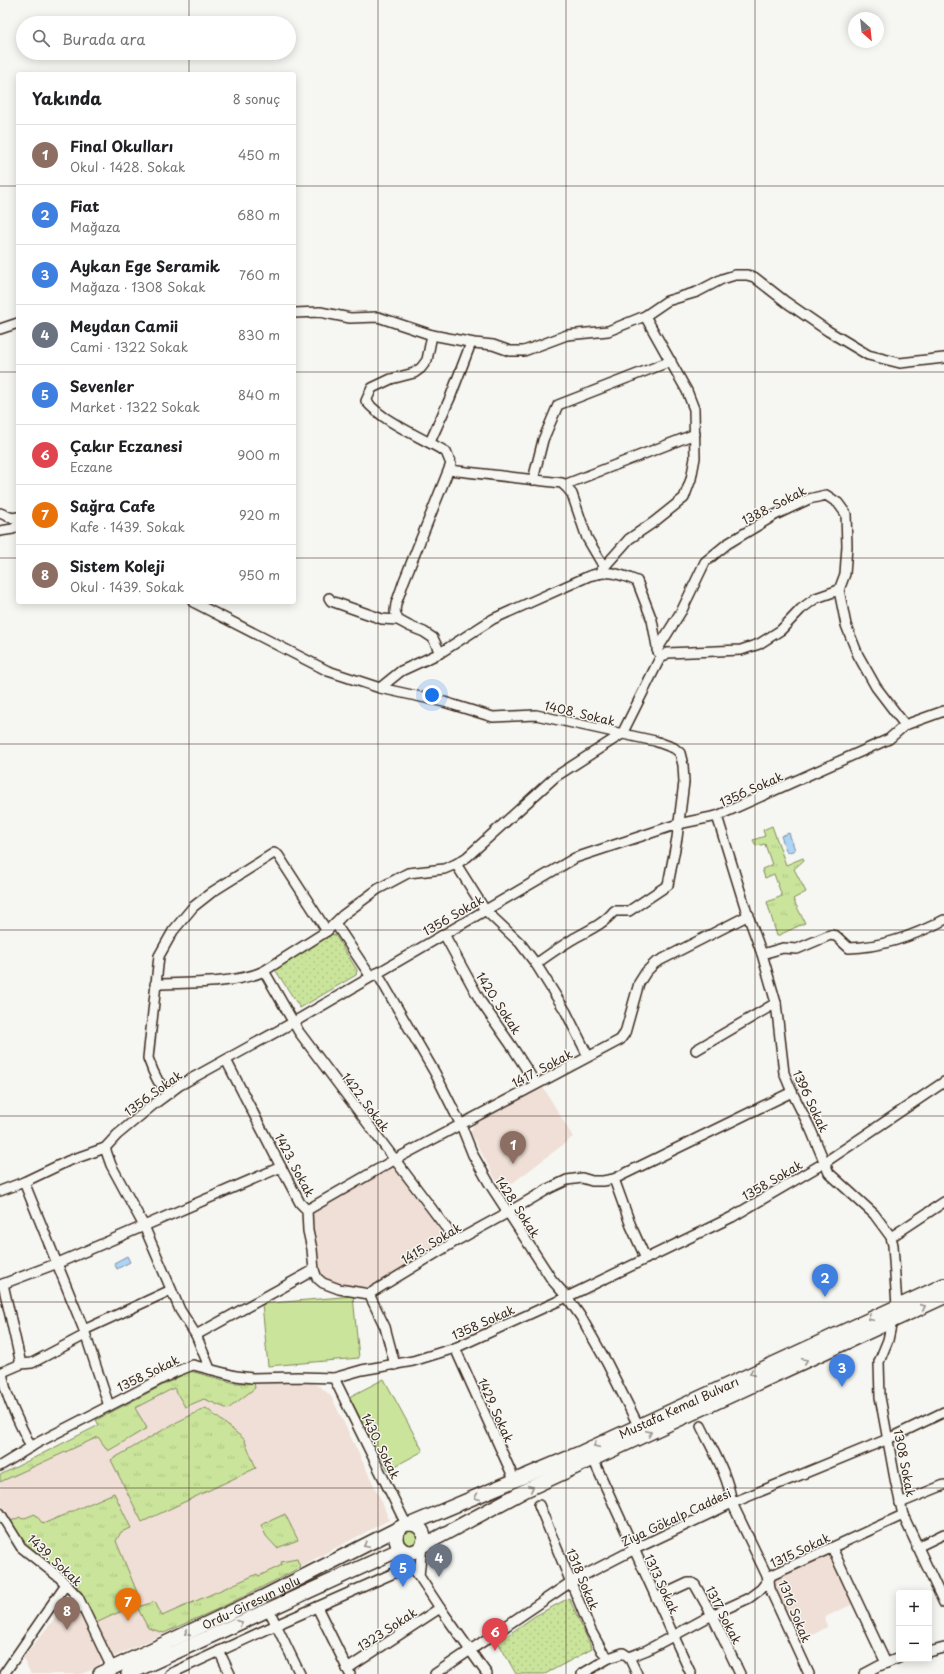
<!DOCTYPE html>
<html lang="tr">
<head>
<meta charset="utf-8">
<style>
	body { margin:0; font-family:"Playpen Sans",sans-serif; background:#f6f6f6; color:#202124 }
	.controls { position:absolute; right:12px; bottom:12px; display:grid; overflow:hidden; border-radius:4px; box-shadow:0 2px 10px #0003 }
	.controls button { width:36px; height:36px; display:grid; place-items:center; padding:0; border:0; border-bottom:1px solid #e0e0e0; background:#fff; color:#202124; font:20px sans-serif }
	.compass { position:absolute; left:848px; top:12px; width:36px; height:36px; border-radius:50%; background:#fff; box-shadow:0 2px 10px #0003; rotate:153deg }
	.you { position:absolute; left:432px; top:695px; width:14px; height:14px; margin:-10px; border:3px solid #fff; border-radius:50%; background:#1a73e8; box-shadow:0 0 0 6px #1a73e833 }
	.badge { display:grid; place-items:center; width:26px; height:26px; border-radius:50%; background:#ea580c; color:#fff; font-size:13px; font-weight:700 }
	.pin { position:absolute; translate:-50% -33px; filter:drop-shadow(0 1px 2px #0008) }
	.pin::after { content:''; position:absolute; top:21px; width:14px; height:12px; background:inherit; clip-path:polygon(0 0,100% 0,50% 100%) }
	.list { margin:0; padding:0; list-style:none }
	h2 { display:flex; justify-content:space-between; align-items:center; height:52px; margin:0; padding:0 16px; font-size:17px }
	h2 small { font-size:13px; font-weight:400; color:#757577 }
	.list li { display:grid; grid-template-columns:26px 1fr auto; gap:12px; align-items:center; box-sizing:border-box; height:60px; padding:0 16px; border-top:1px solid #e0e0e0 }
	.list b { display:block; font-size:15px; white-space:nowrap }
	.list p { margin:0; font-size:13px; white-space:nowrap; color:#757577 }
	.list em { font-size:13px; font-style:normal; color:#757577 }
	.icon { flex:none; width:22px; height:22px; fill:none; stroke:currentColor; stroke-width:2; stroke-linecap:round; stroke-linejoin:round }
	.map { position:relative; flex:none; width:944px; height:1674px; overflow:hidden }
	.search { position:absolute; background:#fff; box-shadow:0 2px 10px #0003; left:16px; top:16px; width:280px; height:44px; display:flex; align-items:center; gap:10px; box-sizing:border-box; padding:0 14px; border-radius:22px; color:#757577; font-size:15px }
	.panel { position:absolute; background:#fff; box-shadow:0 2px 10px #0003; left:16px; top:72px; width:280px; height:532px; border-radius:4px }
	.map>svg:first-child { display:block }
</style>
</head>
<body>
<div class="map">
<svg width="944" height="1674" viewBox="0 0 944 1674">
	<defs>
		<pattern id="grass-tufts" width="24" height="20" patternUnits="userSpaceOnUse"><rect width="24" height="20" fill="#cae59b"/><path d="M3 7l-1-3M5 7V3M7 7l1-3M15 17l-1-3M17 17v-4M19 17l1-3" fill="none" stroke="#aec585"/></pattern>
		<pattern id="park-dots" width="8" height="8" patternUnits="userSpaceOnUse"><rect width="8" height="8" fill="#cae59b"/><path d="M2 2h.1M6 6h.1" fill="none" stroke="#aec585" stroke-width="1.8" stroke-linecap="round"/></pattern>
	</defs>
	<rect width="100%" height="100%" fill="#f6f6f2"/>
	<filter id="ink" filterUnits="userSpaceOnUse"><feTurbulence type="fractalNoise" baseFrequency=".025" numOctaves="2"/><feDisplacementMap in="SourceGraphic" scale="8" xChannelSelector="R" yChannelSelector="G"/><feConvolveMatrix kernelMatrix="1 2 1 2 8 2 1 2 1" color-interpolation-filters="sRGB"/></filter>
	<g filter="url(#ink)">
		<g fill="#efdfd6">
			<polygon points="543,1087 573,1137 502,1191 471,1133 473,1125"/>
			<polygon points="392,1166 444,1236 446,1243 399,1269 367,1291 340,1287 321,1277 319,1260 311,1215"/>
			<polygon points="190,1371 235,1383 311,1383 319,1386 331,1396 380,1498 389,1520 222,1607 113,1657 76,1585 48,1561 27,1546 10,1523 0,1502 0,1475 99,1425 96,1420"/>
			<polygon points="829,1554 855,1603 825,1617 827,1627 798,1643 774,1588 773,1579"/>
			<polygon points="71,1598 76,1604 103,1656 99,1666 82,1674 31,1674 23,1658"/>
		</g>
		<g fill="url(#grass-tufts)" stroke="#82885c">
			<polygon points="772,826 786,865 803,858 804,860 794,869 806,892 793,899 805,923 777,936 767,902 782,896 774,874 765,878 762,869 772,865 765,844 756,846 753,840 765,836 763,830"/>
			<polygon points="190,1371 235,1383 254,1383 255,1388 228,1409 204,1399 185,1407 174,1388 135,1408 147,1428 108,1451 98,1437 0,1482 0,1475 99,1425 96,1420"/>
			<polygon points="206,1408 244,1439 256,1468 142,1522 111,1460 177,1422"/>
			<polygon points="114,1493 131,1528 121,1532 116,1541 141,1602 96,1623 76,1585 48,1561 27,1546 9,1522 20,1517 22,1519 35,1514 43,1524"/>
			<polygon points="285,1514 298,1540 277,1548 266,1536 261,1525"/>
			<circle cx="410" cy="1538" r="8"/>
			<polygon points="297,1559 300,1567 290,1573 222,1607 164,1633 148,1628 137,1607 155,1602 162,1616 257,1574 259,1576 282,1565 281,1562"/>
		</g>
		<g fill="url(#park-dots)" stroke="#82885c">
			<polygon points="329,934 335,935 357,970 356,975 300,1008 274,968"/>
			<polygon points="569,1598 592,1649 545,1674 516,1674 498,1642 535,1616"/>
		</g>
		<g fill="#cae59b" stroke="#82885c">
			<polygon points="353,1296 359,1358 268,1366 262,1304"/>
			<polygon points="384,1379 423,1451 388,1470 349,1397"/>
		</g>
		<g fill="#add4f7" stroke="#7f90a0">
			<polygon points="789,833 795,850 787,853 781,836"/>
			<polygon points="127,1256 130,1262 117,1269 114,1263"/>
		</g>
		<g fill="none" stroke-linecap="round" stroke-linejoin="round">
			<defs>
				<g id="minor">
					<polyline points="294,313 320,312 350,318 378,317 432,335 474,343 493,345 510,351 524,351 567,335 608,331 645,316 667,301 697,292 722,279 735,275 747,275 754,277 786,302 828,331 868,355 900,363 944,358"/>
					<polyline points="0,329 18,323"/>
					<path d="M432,335l-5,25 -6,8 -7,5 -23,6 -19,9 -6,13c17,21 57,37 80,51l5,12 -47,117 -8,23 -1,7 3,9 11,6 15,6 9,6 7,15"/>
					<polyline points="430,442 450,398 471,343"/>
					<polyline points="449,470 562,483 567,488 572,494 587,538 604,567"/>
					<polyline points="533,480 543,440 558,405 671,361"/>
					<polyline points="564,485 695,434"/>
					<polyline points="0,513 12,518 18,517"/>
					<polyline points="0,531 13,529 18,525"/>
					<polyline points="598,574 629,539 654,522 684,498 691,479 695,458 694,409 687,391 645,316"/>
					<polyline points="329,598 331,601 382,619 398,620"/>
					<path d="M193,602l135,69 52,17 64,14 49,15 43,-2 119,26 19,7 6,5 3,12 1,17 -7,56 -9,47 -39,26h-15c-10,13 -27,20 -41,28 -13,8 -25,16 -37,25"/>
					<polyline points="657,650 682,610 705,562 727,544 775,515 809,499 826,495 838,503 846,514 847,546 845,574 839,590 846,625 858,655 876,687 905,725"/>
					<path d="M380,688l21,-17 39,-18 53,-34 96,-43c23,-6 27,-3 48,5l15,39 6,32"/>
					<polyline points="717,816 746,910 762,954 776,1003 784,1073 792,1092 811,1130 829,1173 874,1214 891,1237 893,1245 897,1306"/>
					<polyline points="456,864 485,910 520,943 536,964 566,1012 588,1056"/>
					<polyline points="335,923 371,977"/>
					<polyline points="444,934 481,1002 511,1045 536,1084"/>
					<path d="M762,954l21,-6 14,1 33,-14 6,1 13,12c33,-1 65,-12 95,-28"/>
					<polyline points="264,971 299,1032 456,1241"/>
					<polyline points="377,973 435,1073 461,1125 473,1155 489,1183 552,1280 567,1297 581,1317 607,1363 638,1425"/>
					<path d="M155,984c31,-1 82,0 109,-13l63,-40 16,-16 35,-26 30,-16 36,-4 12,-5 11,-7 88,-80 67,-43 37,-74 8,-7 74,-3 18,-6 22,-14 20,-21 15,-11 23,-8"/>
					<polyline points="696,1050 776,1003"/>
					<polyline points="226,1060 281,1167 300,1203 307,1210 308,1231 312,1249 314,1270 317,1278 323,1283 339,1289 369,1294 385,1327 395,1365"/>
					<polyline points="170,1093 158,1081 153,1071 148,1058 159,956 173,931 193,907 212,892 274,853 278,855 327,931"/>
					<polyline points="614,1179 631,1226 646,1259"/>
					<polyline points="24,1182 84,1330 109,1406"/>
					<polyline points="0,1191 24,1182 68,1161 105,1148 117,1135 153,1105 180,1085 294,1022 575,858 678,824 717,816 889,739 905,725 944,711"/>
					<polyline points="307,1210 394,1160 620,1040 625,1033 639,983 646,972 655,963 749,915"/>
					<polyline points="891,1237 944,1202"/>
					<polyline points="3,1284 21,1364"/>
					<polyline points="0,1285 58,1263 144,1226 111,1165 105,1148"/>
					<polyline points="369,1294 456,1241 507,1213 550,1188 567,1180 582,1178 592,1181 603,1181 614,1179 792,1092"/>
					<polyline points="892,1321 888,1340 879,1362 880,1397 895,1479 903,1515 944,1603"/>
					<polyline points="84,1330 171,1290"/>
					<polyline points="196,1335 314,1270"/>
					<polyline points="455,1348 515,1481"/>
					<polyline points="210,1369 196,1335 180,1310 144,1226 281,1167"/>
					<path d="M2,1372c4,27 17,50 29,75"/>
					<polyline points="0,1373 21,1364 32,1363 85,1335"/>
					<polyline points="334,1378 406,1524"/>
					<path d="M701,1426c12,25 27,49 31,77l37,77 1,9 39,85"/>
					<polyline points="593,1459 691,1674"/>
					<polyline points="0,1466 39,1442 175,1372 193,1365 236,1376 252,1378 298,1377 334,1378 362,1370 413,1361 455,1348 567,1297 732,1217 824,1163 944,1082"/>
					<polyline points="900,1503 944,1485"/>
					<polyline points="539,1505 591,1631 602,1651 609,1658"/>
					<polyline points="0,1513 21,1547 60,1578 78,1597 112,1668"/>
					<polyline points="917,1547 944,1534"/>
					<polyline points="832,1548 886,1663"/>
					<polyline points="401,1549 404,1557 419,1576 422,1546"/>
					<polyline points="419,1576 440,1608 487,1674"/>
					<polyline points="656,1598 688,1583 692,1583 695,1585 712,1615 740,1674"/>
					<polyline points="317,1607 350,1674"/>
					<polyline points="269,1610 300,1674"/>
					<polyline points="219,1651 230,1674"/>
					<polyline points="929,1652 944,1648"/>
					<polyline points="629,1657 647,1650 712,1615 749,1598 761,1589 772,1575 903,1515"/>
					<polyline points="347,1669 440,1608"/>
					<polyline points="4,1674 66,1584"/>
					<polyline points="170,1674 276,1625 410,1566"/>
					<polyline points="435,1674 571,1582 633,1550 732,1503 888,1439 944,1412"/>
					<polyline points="582,1674 609,1658 623,1653 629,1657 637,1674"/>
					<polyline points="864,1674 879,1666 899,1658"/>
				</g>
				<g id="highway">
					<circle cx="410" cy="1538" r="14"/>
					<path id="s1" d="M411,1524l171,-72 362,-167"/>
					<polyline points="422,1546 526,1490 944,1297"/>
					<path id="s2" d="M100,1674l163,-77 138,-70"/>
					<polyline points="128,1674 401,1549"/>
				</g>
			</defs>
			<use href="#minor" stroke="#3b2a1e" stroke-width="12"/>
			<use href="#highway" stroke="#3b2a1e" stroke-width="16"/>
			<use href="#minor" stroke="#f6f6f2" stroke-width="9"/>
			<use href="#highway" stroke="#f6f6f2" stroke-width="13"/>
		</g>
		<defs><path id="oneway-chevron" d="M-2-3.5L2.5 0L-2 3.5" fill="none" stroke-width="1.6" stroke-linecap="round" stroke-linejoin="round"/></defs>
		<g stroke="#989088">
			<use href="#oneway-chevron" transform="translate(923 1307) rotate(-24)"/>
			<use href="#oneway-chevron" transform="translate(870 1318) rotate(155)"/>
			<use href="#oneway-chevron" transform="translate(805 1361) rotate(-25)"/>
			<use href="#oneway-chevron" transform="translate(752 1373) rotate(155)"/>
			<use href="#oneway-chevron" transform="translate(649 1433) rotate(-25)"/>
			<use href="#oneway-chevron" transform="translate(596 1445) rotate(155)"/>
			<use href="#oneway-chevron" transform="translate(531 1488) rotate(-25)"/>
			<use href="#oneway-chevron" transform="translate(477 1497) rotate(158)"/>
			<use href="#oneway-chevron" transform="translate(366 1545) rotate(153)"/>
			<use href="#oneway-chevron" transform="translate(240 1623) rotate(-24)"/>
			<use href="#oneway-chevron" transform="translate(187 1633) rotate(155)"/>
		</g>
	</g>
	<path fill="none" stroke="#3b2a1e" stroke-width="1" stroke-opacity="0.55" d="M189,0v23M378,0v1674M566,0v1674M755,0v1674M189,53v21M0,186h18M294,186h650M0,372h18M294,372h650M0,558h18M294,558h650M189,602v1072M0,744h944M0,930h944M0,1116h944M0,1302h944M0,1488h944"/>
	<g text-anchor="middle" dominant-baseline="central" stroke-width="3" stroke-linejoin="round" paint-order="stroke">
		<g font-size="12" fill="#3b2a1e" stroke="#f6f6f2">
			<text transform="translate(774 505) rotate(-27)">1388. Sokak</text>
			<text transform="translate(580 713) rotate(13)">1408. Sokak</text>
			<text transform="translate(751 789) rotate(-24)">1356 Sokak</text>
			<text transform="translate(453 915) rotate(-30)">1356 Sokak</text>
			<text transform="translate(499 1003) rotate(57)">1420. Sokak</text>
			<text transform="translate(542 1068) rotate(-28)">1417. Sokak</text>
			<text transform="translate(153 1093) rotate(-36)">1356 Sokak</text>
			<text transform="translate(811 1101) rotate(65)">1396 Sokak</text>
			<text transform="translate(366 1102) rotate(53)">1422. Sokak</text>
			<text transform="translate(295 1165) rotate(62)">1423. Sokak</text>
			<text transform="translate(772 1180) rotate(-30)">1358 Sokak</text>
			<text transform="translate(518 1207) rotate(57)">1428. Sokak</text>
			<text transform="translate(431 1243) rotate(-31)">1415. Sokak</text>
			<text transform="translate(483 1322) rotate(-24)">1358 Sokak</text>
			<text transform="translate(148 1373) rotate(-26)">1358 Sokak</text>
			<text stroke="none"><textPath href="#s1" startOffset="292">Mustafa Kemal Bulvarı</textPath></text>
			<text transform="translate(496 1410) rotate(66)">1429. Sokak</text>
			<text transform="translate(381 1446) rotate(64)">1430. Sokak</text>
			<text transform="translate(905 1463) rotate(79)">1308 Sokak</text>
			<text transform="translate(676 1517) rotate(-25)">Ziya Gökalp Caddesi</text>
			<text transform="translate(800 1550) rotate(-25)">1315 Sokak</text>
			<text transform="translate(55 1560) rotate(43)">1439. Sokak</text>
			<text transform="translate(583 1579) rotate(68)">1318 Sokak</text>
			<text transform="translate(662 1584) rotate(65)">1313 Sokak</text>
			<text stroke="none"><textPath href="#s2" startOffset="167">Ordu-Giresun yolu</textPath></text>
			<text transform="translate(795 1611) rotate(68)">1316 Sokak</text>
			<text transform="translate(724 1615) rotate(63)">1317 Sokak</text>
			<text transform="translate(387 1629) rotate(-33)">1323 Sokak</text>
		</g>
	</g>
</svg>
<div class="controls">
<button>+</button>
<button>−</button>
</div>
<svg class="compass" viewBox="-18 -18 36 36"><path d="M0-13l5 13h-10z" fill="#e53935"/><path d="M0 13l5-13h-10z" fill="#757577"/></svg>
<div class="you"></div>
<div class="pin badge" style="left:513px;top:1164px;background:#8d6e63">1</div>
<div class="pin badge" style="left:825px;top:1297px;background:#3f7fe0">2</div>
<div class="pin badge" style="left:842px;top:1387px;background:#3f7fe0">3</div>
<div class="pin badge" style="left:439px;top:1577px;background:#6b7280">4</div>
<div class="pin badge" style="left:403px;top:1587px;background:#3f7fe0">5</div>
<div class="pin badge" style="left:495px;top:1651px;background:#e0444e">6</div>
<div class="pin badge" style="left:128px;top:1621px;background:#e8710a">7</div>
<div class="pin badge" style="left:67px;top:1630px;background:#8d6e63">8</div>
<div class="search"><svg class="icon" aria-label="search" viewBox="0 0 24 24"><circle cx="10" cy="10" r="6"/><path d="M15 15l6 6"/></svg>Burada ara</div>
<section class="panel">
<h2>Yakında<small>8 sonuç</small></h2>
<ul class="list">
<li><span class="badge" style="background:#8d6e63">1</span><div><b>Final Okulları</b><p>Okul · 1428. Sokak</p></div><em>450 m</em></li>
<li><span class="badge" style="background:#3f7fe0">2</span><div><b>Fiat</b><p>Mağaza</p></div><em>680 m</em></li>
<li><span class="badge" style="background:#3f7fe0">3</span><div><b>Aykan Ege Seramik</b><p>Mağaza · 1308 Sokak</p></div><em>760 m</em></li>
<li><span class="badge" style="background:#6b7280">4</span><div><b>Meydan Camii</b><p>Cami · 1322 Sokak</p></div><em>830 m</em></li>
<li><span class="badge" style="background:#3f7fe0">5</span><div><b>Sevenler</b><p>Market · 1322 Sokak</p></div><em>840 m</em></li>
<li><span class="badge" style="background:#e0444e">6</span><div><b>Çakır Eczanesi</b><p>Eczane</p></div><em>900 m</em></li>
<li><span class="badge" style="background:#e8710a">7</span><div><b>Sağra Cafe</b><p>Kafe · 1439. Sokak</p></div><em>920 m</em></li>
<li><span class="badge" style="background:#8d6e63">8</span><div><b>Sistem Koleji</b><p>Okul · 1439. Sokak</p></div><em>950 m</em></li>
</ul>
</section>
</div>
</body>
</html>
